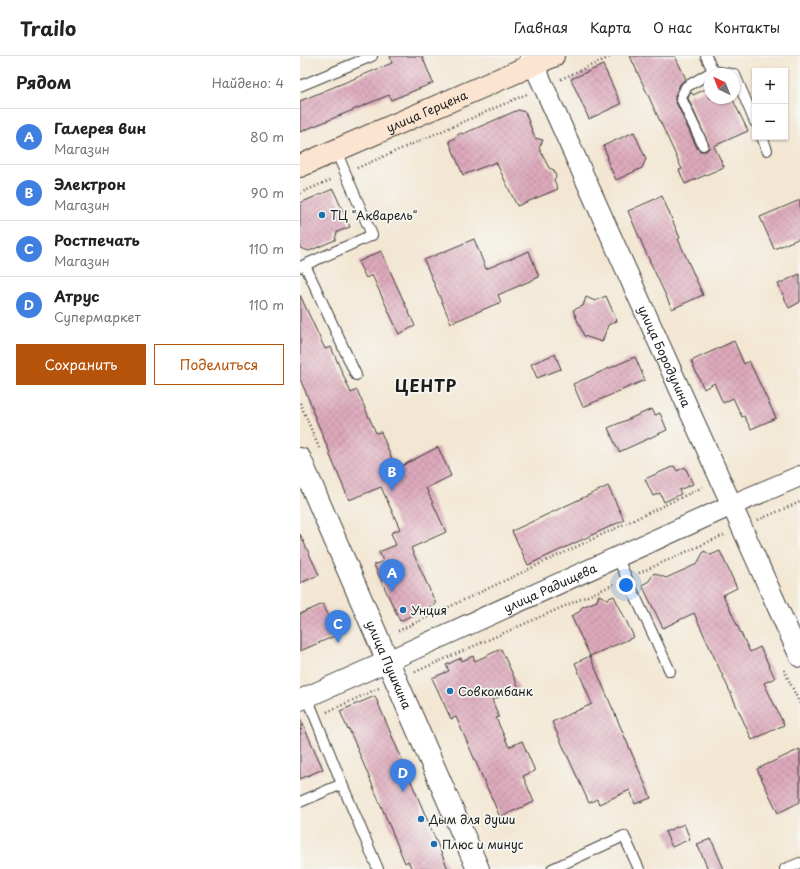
<!DOCTYPE html>
<html lang="ru">
<head>
<meta charset="utf-8">
<style>
	body { margin:0; font-family:"Playpen Sans",sans-serif; background:#f6f6f6; color:#222 }
	.controls { position:absolute; right:12px; top:12px; display:grid; overflow:hidden; border-radius:0px; box-shadow:0 1px 3px #0004 }
	.controls button { width:36px; height:36px; display:grid; place-items:center; padding:0; border:0; border-bottom:1px solid #e0e0e0; background:#fff; color:#222; font:20px sans-serif }
	.compass { position:absolute; left:404px; top:12px; width:36px; height:36px; border-radius:50%; background:#fff; box-shadow:0 1px 3px #0004; rotate:317deg }
	.you { position:absolute; left:326px; top:529px; width:14px; height:14px; margin:-10px; border:3px solid #fff; border-radius:50%; background:#1a73e8; box-shadow:0 0 0 6px #1a73e833 }
	.badge { display:grid; place-items:center; width:26px; height:26px; border-radius:50%; background:#b45309; color:#fff; font-size:13px; font-weight:700 }
	.pin { position:absolute; translate:-50% -33px; filter:drop-shadow(0 1px 2px #0008) }
	.pin::after { content:''; position:absolute; top:21px; width:14px; height:12px; background:inherit; clip-path:polygon(0 0,100% 0,50% 100%) }
	.list { margin:0; padding:0; list-style:none }
	h2 { display:flex; justify-content:space-between; align-items:center; height:52px; margin:0; padding:0 16px; font-size:17px }
	h2 small { font-size:13px; font-weight:400; color:#767676 }
	.list li { display:grid; grid-template-columns:26px 1fr auto; gap:12px; align-items:center; box-sizing:border-box; height:56px; padding:0 16px; border-top:1px solid #e0e0e0 }
	.list b { display:block; font-size:15px; white-space:nowrap }
	.list p { margin:0; font-size:13px; white-space:nowrap; color:#767676 }
	.list em { font-size:13px; font-style:normal; color:#767676 }
	.actions { display:flex; gap:8px; padding:12px 16px }
	.actions a { flex:1; padding:9px 0; border:1px solid #b45309; border-radius:0px; text-align:center; font-size:14px; color:#b45309 }
	.actions .main { background:#b45309; color:#fff }
	.map { position:relative; flex:none; width:500px; height:813px; overflow:hidden }
	header { display:flex; align-items:center; gap:24px; box-sizing:border-box; height:56px; padding:0 20px; background:#fff; border-bottom:1px solid #e0e0e0 }
	header strong { font-size:19px }
	nav { display:flex; gap:22px; margin-inline-start:auto; font-size:14px }
	main { display:flex }
	aside { flex:1; background:#fff }
	.map>svg:first-child { display:block }
</style>
</head>
<body>
<header>
<strong>Trailo</strong>
<nav><a>Главная</a><a>Карта</a><a>О нас</a><a>Контакты</a></nav>
</header>
<main>
<aside>
<h2>Рядом<small>Найдено: 4</small></h2>
<ul class="list">
<li><span class="badge" style="background:#3f7fe0">A</span><div><b>Галерея вин</b><p>Магазин</p></div><em>80 m</em></li>
<li><span class="badge" style="background:#3f7fe0">B</span><div><b>Электрон</b><p>Магазин</p></div><em>90 m</em></li>
<li><span class="badge" style="background:#3f7fe0">C</span><div><b>Ростпечать</b><p>Магазин</p></div><em>110 m</em></li>
<li><span class="badge" style="background:#3f7fe0">D</span><div><b>Атрус</b><p>Супермаркет</p></div><em>110 m</em></li>
</ul>
<div class="actions"><a class="main">Сохранить</a><a>Поделиться</a></div>
</aside>
<div class="map">
<svg width="500" height="813" viewBox="0 0 500 813">
	<defs>
		<pattern id="building-cross-hatch" width="8" height="8" patternUnits="userSpaceOnUse"><rect width="8" height="8" fill="#dda9bb"/><path d="M0 0l8 8M0 8l8-8" fill="none" stroke="#bd91a0"/></pattern>
	</defs>
	<rect width="100%" height="100%" fill="#f6f6f2"/>
	<filter id="ink" filterUnits="userSpaceOnUse"><feTurbulence type="fractalNoise" baseFrequency=".025" numOctaves="2"/><feDisplacementMap in="SourceGraphic" scale="8" xChannelSelector="R" yChannelSelector="G"/><feConvolveMatrix kernelMatrix="1 2 1 2 8 2 1 2 1" color-interpolation-filters="sRGB"/></filter>
	<filter id="wash" filterUnits="userSpaceOnUse"><feTurbulence type="fractalNoise" baseFrequency=".012" numOctaves="4" result="noise"/><feDisplacementMap in="SourceGraphic" scale="16" xChannelSelector="R" yChannelSelector="G"/><feGaussianBlur stdDeviation="0.9" result="paint"/><feColorMatrix in="noise" values="0 0 0 0 0 0 0 0 0 0 0 0 0 0 0 0 0 1.4 0 .05"/><feComposite in="paint" operator="in"/></filter>
	<g filter="url(#wash)">
		<rect width="100%" height="100%" fill="#f3e7d3"/>
		<g id="blocks">
			<g fill="url(#building-cross-hatch)">
				<polygon points="90,0 122,0 133,27 91,44 89,39 0,76 0,45 92,7"/>
				<polygon points="330,0 375,0 386,23 380,28 375,40 375,44 397,92 400,95 406,95 409,92 409,89 388,42 391,36 393,39 410,31 410,42 432,42 448,75 414,90 424,111 385,128 379,114 382,113"/>
				<polygon points="303,9 321,48 289,63 271,23"/>
				<polygon points="218,54 225,56 235,82 243,84 239,92 249,112 254,114 256,121 254,124 258,133 217,150 196,106 163,119 149,85 155,82 156,80 161,77 163,78"/>
				<polygon points="334,76 346,103 342,112 316,124 306,102 308,101 303,90"/>
				<polygon points="33,133 50,171 37,176 35,184 9,195 0,192 0,147"/>
				<polygon points="362,140 380,182 378,183 403,239 372,253 346,197 328,155"/>
				<polygon points="500,144 500,182 474,193 460,161"/>
				<polygon points="174,183 186,213 229,195 239,221 198,239 201,246 151,267 124,204"/>
				<polygon points="81,195 115,270 99,278 72,219 66,222 58,206"/>
				<polygon points="500,218 500,246 489,252 478,228"/>
				<polygon points="0,239 25,293 31,291 51,337 57,334 76,377 81,376 96,413 138,391 151,420 126,432 146,476 111,492 136,548 100,565 74,509 83,505 79,496 96,489 91,477 100,473 81,431 49,444 29,397 30,397 12,354 13,353 0,323"/>
				<polygon points="306,240 317,265 308,269 302,286 284,280 273,254 283,250 286,241 295,245"/>
				<polygon points="434,285 444,308 449,305 476,362 451,373 444,360 442,361 433,342 423,347 414,327 404,333 391,305"/>
				<polygon points="255,298 261,313 237,322 231,308"/>
				<polygon points="335,301 345,324 283,351 273,328"/>
				<polygon points="352,353 355,359 360,357 367,374 319,396 308,372"/>
				<polygon points="374,410 377,415 385,411 393,428 379,434 381,438 364,446 360,437 353,440 345,423"/>
				<polygon points="308,430 324,464 228,509 212,475"/>
				<polygon points="0,478 19,519 0,527"/>
				<polygon points="404,495 411,499 420,495 437,532 423,539 450,596 460,591 475,622 464,627 484,669 452,684 394,557 363,572 342,529 349,525 354,517 366,522 397,508"/>
				<polygon points="299,539 307,543 314,540 334,581 290,600 271,560 279,556 282,551 297,545"/>
				<polygon points="23,548 37,579 0,595 0,558"/>
				<polygon points="201,593 219,632 192,644 199,661 196,662 209,691 222,685 235,715 223,720 234,746 200,761 156,661 151,663 132,622 149,615 146,609 161,602 162,605 173,600 175,605"/>
				<polygon points="290,600 351,742 335,748 330,734 299,748 297,743 289,747 252,666 292,648 275,607"/>
				<polygon points="75,640 148,813 112,813 108,805 105,807 49,673 48,674 40,655"/>
				<polygon points="0,662 23,713 0,723"/>
				<polygon points="500,693 500,746 478,757 457,713"/>
				<polygon points="384,768 390,783 372,791 365,776"/>
				<polygon points="411,783 424,813 408,813 397,788"/>
			</g>
		</g>
	</g>
	<g filter="url(#ink)">
		<use href="#blocks" fill-opacity="0" stroke="#3c3a37" stroke-width="1"/>
		<g fill="none" stroke-linecap="round" stroke-linejoin="round">
			<defs>
				<g id="service">
					<polyline points="406,0 413,15"/>
					<polyline points="434,18 435,19 455,66"/>
					<polyline points="0,30 72,0"/>
					<polyline points="462,81 467,94"/>
					<polyline points="403,89 381,42 386,31 413,15 431,18"/>
					<polyline points="5,209 56,319"/>
					<polyline points="0,211 72,179 36,95"/>
					<polyline points="317,501 370,615"/>
					<polyline points="7,641 42,728 78,813"/>
					<polyline points="0,746 42,728"/>
					<polyline points="252,813 324,780 339,813"/>
					<polyline points="485,813 500,807"/>
				</g>
				<g id="minor">
					<path id="s1" d="M230,0l270,601"/>
					<path id="s2" d="M0,644l88,-39 344,-156 68,-29"/>
				</g>
				<g id="tertiary">
					<path id="s3" d="M0,403l178,410"/>
				</g>
				<g id="secondary">
					<path id="s4" d="M0,110l253,-110"/>
				</g>
			</defs>
			<use href="#service" stroke="#3c3a37" stroke-width="12"/>
			<use href="#minor" stroke="#3c3a37" stroke-width="22"/>
			<use href="#tertiary" stroke="#3c3a37" stroke-width="24"/>
			<use href="#secondary" stroke="#3c3a37" stroke-width="24"/>
			<g stroke="#3c3a37" stroke-width="2.5" stroke-dasharray="1 3" stroke-linecap="butt">
				<polyline points="261,23 312,0"/>
				<polyline points="57,112 227,38"/>
				<polyline points="0,137 33,123"/>
				<polyline points="0,347 20,394"/>
				<polyline points="458,464 500,446"/>
				<polyline points="339,517 424,479"/>
				<polyline points="98,575 403,431"/>
				<polyline points="484,614 500,648"/>
				<polyline points="115,616 315,528"/>
				<polyline points="27,656 79,632"/>
				<polyline points="0,678 2,667"/>
			</g>
			<use href="#service" stroke="#fff" stroke-width="10"/>
			<use href="#minor" stroke="#fff" stroke-width="20"/>
			<use href="#tertiary" stroke="#fff" stroke-width="22"/>
			<use href="#secondary" stroke="#fce5d0" stroke-width="22"/>
		</g>
	</g>
	<g fill="#1f6fb2" stroke="#f6f6f2" stroke-width="1.5">
		<circle cx="22" cy="159" r="4"/>
		<circle cx="103" cy="554" r="4"/>
		<circle cx="150" cy="635" r="4"/>
		<circle cx="121" cy="763" r="4"/>
		<circle cx="134" cy="788" r="4"/>
	</g>
	<g text-anchor="middle" dominant-baseline="central" stroke-width="3.5" stroke-linejoin="round" paint-order="stroke">
		<g font-size="12" fill="#1c1c1c" stroke="#f6f6f2">
			<text stroke="none"><textPath href="#s4" startOffset="138">улица Герцена</textPath></text>
			<text stroke="none"><textPath href="#s1" startOffset="329">улица Бородулина</textPath></text>
			<text stroke="none"><textPath href="#s2" startOffset="274">улица Радищева</textPath></text>
			<text stroke="none"><textPath href="#s3" startOffset="224">улица Пушкина</textPath></text>
		</g>
		<g font-size="12" fill="#1c1c1c" stroke="#f6f6f2" text-anchor="start">
			<text x="30" y="159">ТЦ "Акварель"</text>
			<text x="111" y="554">Унция</text>
			<text x="158" y="635">Совкомбанк</text>
			<text x="129" y="763">Дым для души</text>
			<text x="142" y="788">Плюс и минус</text>
		</g>
		<g font-size="16" font-weight="bold" letter-spacing="1" fill="#1c1c1c" stroke="#f6f6f2">
			<text x="126" y="329">ЦЕНТР</text>
		</g>
	</g>
</svg>
<div class="controls">
<button>+</button>
<button>−</button>
</div>
<svg class="compass" viewBox="-18 -18 36 36"><path d="M0-13l5 13h-10z" fill="#e53935"/><path d="M0 13l5-13h-10z" fill="#767676"/></svg>
<div class="you"></div>
<div class="pin badge" style="left:92px;top:536px;background:#3f7fe0">A</div>
<div class="pin badge" style="left:92px;top:435px;background:#3f7fe0">B</div>
<div class="pin badge" style="left:38px;top:587px;background:#3f7fe0">C</div>
<div class="pin badge" style="left:103px;top:736px;background:#3f7fe0">D</div>
</div>
</main>
</body>
</html>
